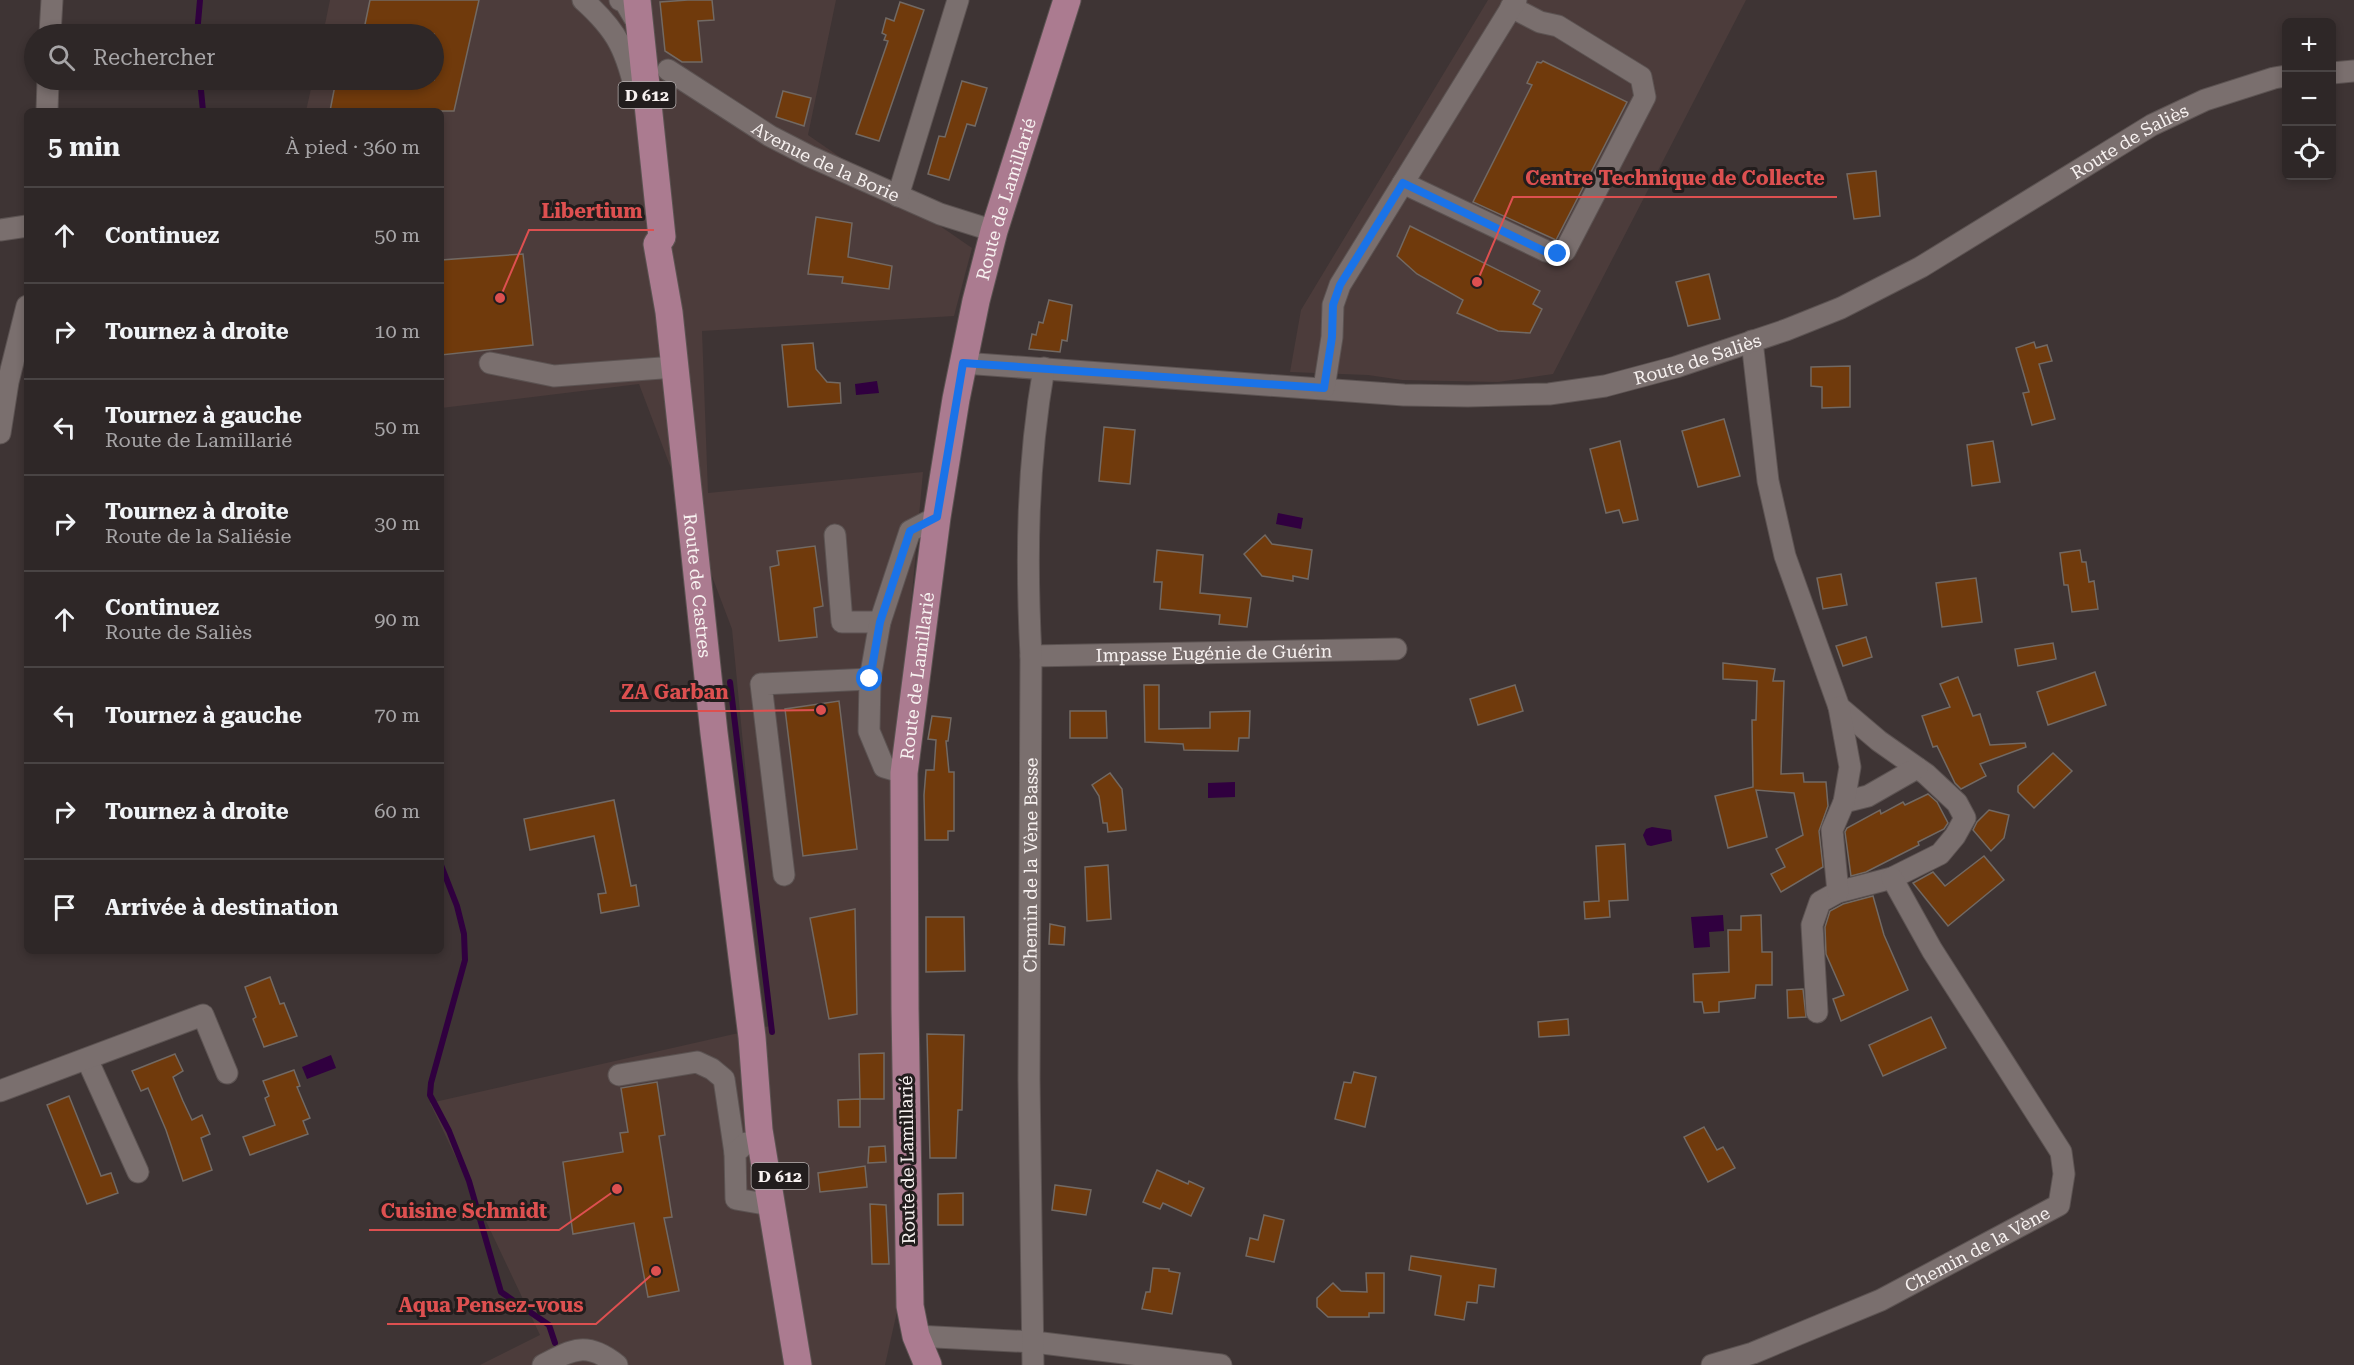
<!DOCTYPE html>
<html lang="fr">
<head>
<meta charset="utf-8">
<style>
	body { margin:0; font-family:"Roboto Serif",serif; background:#362f2f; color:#f1f3f6 }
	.controls { position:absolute; right:18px; top:18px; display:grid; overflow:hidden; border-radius:9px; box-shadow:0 3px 9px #0003 }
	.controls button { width:54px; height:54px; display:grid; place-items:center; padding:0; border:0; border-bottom:2px solid #494444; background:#2e2727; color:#f1f3f6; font:30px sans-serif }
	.stop { position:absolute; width:18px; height:18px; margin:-14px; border:4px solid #1a73e8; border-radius:50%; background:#fff }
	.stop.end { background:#1a73e8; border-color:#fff; box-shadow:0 2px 6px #0008 }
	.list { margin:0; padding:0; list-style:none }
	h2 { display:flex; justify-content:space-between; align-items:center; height:78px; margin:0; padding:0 24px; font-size:26px }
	h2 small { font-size:20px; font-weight:400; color:#a7a5a7 }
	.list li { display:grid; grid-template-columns:39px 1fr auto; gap:18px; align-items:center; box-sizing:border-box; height:96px; padding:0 24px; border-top:2px solid #494444 }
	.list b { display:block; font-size:22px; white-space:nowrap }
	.list p { margin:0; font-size:20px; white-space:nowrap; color:#a7a5a7 }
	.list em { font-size:20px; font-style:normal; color:#a7a5a7 }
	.icon { flex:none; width:33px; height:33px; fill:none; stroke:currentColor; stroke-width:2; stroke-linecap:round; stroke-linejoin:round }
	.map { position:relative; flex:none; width:2354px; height:1365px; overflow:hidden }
	.search { position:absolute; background:#2e2727; box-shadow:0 3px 9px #0003; left:24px; top:24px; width:420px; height:66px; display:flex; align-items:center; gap:15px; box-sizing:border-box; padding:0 21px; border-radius:33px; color:#a7a5a7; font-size:22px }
	.panel { position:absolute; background:#2e2727; box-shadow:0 3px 9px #0003; left:24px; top:108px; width:420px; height:846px; border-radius:9px }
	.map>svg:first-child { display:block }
</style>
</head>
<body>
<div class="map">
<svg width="2354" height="1365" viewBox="0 0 2354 1365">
	<rect width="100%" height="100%" fill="#3e3434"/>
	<g fill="#4c3c3b">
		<polygon points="330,0 836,0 808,135 972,248 954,316 702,331 708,493 923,472 894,792 898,1307 885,1365 480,1365 540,1335 430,1103 770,1026 732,629 639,384 441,408 441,111 306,111 313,80 434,80 434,34 323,34"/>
		<polygon points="1488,0 1746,0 1553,374 1498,382 1402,380 1368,375 1290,372 1301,310"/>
	</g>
	<g fill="#30003f">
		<polygon points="877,381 879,393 856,395 855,384"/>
		<polygon points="1278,513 1303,518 1301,529 1276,524"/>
		<polygon points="1235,782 1235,797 1208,798 1208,783"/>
		<polygon points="1652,827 1671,830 1672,841 1651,846 1647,845 1643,835 1646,829"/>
		<polygon points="1723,915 1724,931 1709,932 1710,947 1694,948 1691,917"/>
		<polygon points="331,1055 336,1068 307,1079 302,1067"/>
	</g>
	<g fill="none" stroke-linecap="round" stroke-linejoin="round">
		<g stroke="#30003f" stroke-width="6">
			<polyline points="197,34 200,0"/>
			<polyline points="200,80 203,111"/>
			<polyline points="730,682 772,1032"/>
			<polyline points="441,865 457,906 464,934 465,960 431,1083 430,1095 449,1131 469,1181 501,1292 549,1325 555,1343"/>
		</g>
	</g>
	<g fill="#703a0c" stroke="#726963" stroke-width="1.5">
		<polygon points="370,0 479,0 454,111 330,111 336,80 434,80 434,34 363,34"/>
		<polygon points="688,0 712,0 714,20 698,21 702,62 682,62 665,51 660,2"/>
		<polygon points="900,2 924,10 879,141 856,134 888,41 884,40 886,35 882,33 886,18 894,21"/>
		<polygon points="1543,61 1627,102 1556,240 1473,202 1532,85 1527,83 1537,62 1541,63"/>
		<polygon points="962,81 987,88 975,126 967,124 949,180 928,174 939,136 945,137"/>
		<polygon points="783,91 811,98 804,126 776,117"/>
		<polygon points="1876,171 1880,216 1854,219 1847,174"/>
		<polygon points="816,217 852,223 848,257 892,266 889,289 842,283 843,277 808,274"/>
		<polygon points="1410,226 1540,291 1533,304 1542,309 1530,333 1498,331 1457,313 1463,300 1417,274 1397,256"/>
		<polygon points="523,254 533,345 441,355 441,260"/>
		<polygon points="1709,274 1720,319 1688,326 1676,282"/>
		<polygon points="1049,300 1072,305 1067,341 1062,340 1060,352 1029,349 1032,334 1036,335 1039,322 1043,323"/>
		<polygon points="2034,342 2036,348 2047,345 2052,361 2039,364 2055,419 2032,425 2023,393 2029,392 2016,348"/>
		<polygon points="813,343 816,369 827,382 840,383 841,403 788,407 782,345"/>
		<polygon points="1850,366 1850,407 1822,408 1822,387 1811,386 1811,367"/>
		<polygon points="1724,419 1740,476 1698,487 1682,431"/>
		<polygon points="1104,427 1135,430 1130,484 1099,481"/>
		<polygon points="1620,441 1638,520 1623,523 1619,510 1606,513 1590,449"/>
		<polygon points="1993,441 2000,482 1972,486 1967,445"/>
		<polygon points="1265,535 1272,544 1312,550 1308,579 1293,576 1293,581 1262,576 1244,554"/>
		<polygon points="815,546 823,606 814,608 817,637 779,641 770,567 779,565 777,551"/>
		<polygon points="1157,550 1203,555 1200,593 1251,598 1247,627 1219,624 1220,615 1160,609 1162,582 1154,582"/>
		<polygon points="2080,550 2082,562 2086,562 2089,582 2094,581 2098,609 2072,612 2068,585 2064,585 2060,553"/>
		<polygon points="1841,574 1847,605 1823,609 1817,578"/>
		<polygon points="1976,578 1982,622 1942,627 1936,583"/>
		<polygon points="1866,637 1872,657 1843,666 1836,646"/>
		<polygon points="2053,643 2056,659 2018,666 2015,649"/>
		<polygon points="1723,663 1775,669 1773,681 1784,681 1781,774 1803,773 1804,782 1826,782 1828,806 1819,831 1823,867 1781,892 1771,874 1785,867 1776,849 1803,835 1794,793 1756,790 1767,837 1728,848 1715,796 1753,787 1752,720 1756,720 1757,681 1723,679"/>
		<polygon points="2095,672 2106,705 2048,725 2037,692"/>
		<polygon points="1958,677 1973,716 1980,714 1990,745 2025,743 2026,747 1980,764 1986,776 1961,789 1955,783 1937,746 1933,747 1922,716 1950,707 1940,684"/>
		<polygon points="1144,685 1159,685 1159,729 1210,728 1210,712 1250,711 1249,738 1239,738 1238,751 1184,750 1183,744 1145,742"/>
		<polygon points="1515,685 1523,711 1478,725 1470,699"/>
		<polygon points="839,701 857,849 803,856 785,709"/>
		<polygon points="1070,711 1106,711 1107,738 1070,738"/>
		<polygon points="932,716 951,718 948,741 946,741 949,772 954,772 954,831 948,831 948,840 925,840 924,795 926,770 934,770 936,740 928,739"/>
		<polygon points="2053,753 2072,771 2034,808 2018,792 2018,786"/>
		<polygon points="1110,773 1122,789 1126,830 1108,832 1107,823 1103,823 1099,796 1092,785"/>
		<polygon points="1928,794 1937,802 1948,823 1944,829 1918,842 1919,845 1866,872 1851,876 1845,832 1847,828 1880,810 1881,814 1903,802 1905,805"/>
		<polygon points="614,800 631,886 636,885 639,906 601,913 598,894 606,893 594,836 530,850 524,819"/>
		<polygon points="1989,810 2009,815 2004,838 1991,851 1973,830 1977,822"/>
		<polygon points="1625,844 1628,900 1609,901 1610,917 1585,919 1584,902 1599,901 1596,846"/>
		<polygon points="1984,856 2004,880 1948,926 1913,883 1933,872 1945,886"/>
		<polygon points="1108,865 1111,919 1087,921 1085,867"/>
		<polygon points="1873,896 1884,935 1908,990 1841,1021 1833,999 1844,995 1826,954 1825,927 1830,911 1843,904"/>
		<polygon points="855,909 857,1014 829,1019 810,918"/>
		<polygon points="1761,915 1762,952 1772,952 1772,985 1756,985 1755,998 1719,1002 1719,1012 1704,1013 1702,1002 1694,1002 1693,974 1729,972 1728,930 1741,930 1741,916"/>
		<polygon points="926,917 964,917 965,971 926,972"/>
		<polygon points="1050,924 1065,927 1064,945 1049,944"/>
		<polygon points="270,977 280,1004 284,1003 297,1036 264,1047 253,1019 256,1017 245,987"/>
		<polygon points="1803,989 1806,1017 1788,1018 1787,990"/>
		<polygon points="1931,1017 1946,1048 1883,1076 1869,1045"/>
		<polygon points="1568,1019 1569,1035 1539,1037 1538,1022"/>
		<polygon points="927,1034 964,1035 962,1110 958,1110 956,1158 930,1158"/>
		<polygon points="884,1053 884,1099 860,1099 859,1054"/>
		<polygon points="175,1054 183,1071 173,1077 183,1101 192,1120 202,1115 210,1134 201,1138 212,1170 183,1181 166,1130 148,1088 141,1091 132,1071"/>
		<polygon points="294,1070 300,1086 297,1087 310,1118 303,1121 308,1134 250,1155 243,1137 275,1125 265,1098 269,1096 263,1081"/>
		<polygon points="1354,1072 1376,1077 1365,1127 1335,1119 1344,1082 1351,1083"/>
		<polygon points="657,1082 665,1135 659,1136 672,1217 664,1218 679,1291 648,1297 634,1223 573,1234 563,1162 623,1152 620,1133 628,1132 621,1088"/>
		<polygon points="69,1096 101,1176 111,1173 118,1193 87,1204 47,1105"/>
		<polygon points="860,1099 860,1127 839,1127 838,1100"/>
		<polygon points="1704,1127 1717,1150 1723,1147 1735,1168 1708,1182 1684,1137"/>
		<polygon points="885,1146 886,1162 868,1163 869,1147"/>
		<polygon points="865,1166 867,1187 820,1192 818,1173"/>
		<polygon points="1157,1170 1188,1184 1189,1181 1204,1188 1191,1216 1163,1203 1160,1209 1143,1202"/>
		<polygon points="1055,1185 1091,1190 1086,1215 1052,1210"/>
		<polygon points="963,1193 963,1225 938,1225 938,1194"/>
		<polygon points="870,1204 886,1205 889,1264 872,1264"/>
		<polygon points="1264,1215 1284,1220 1274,1262 1246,1256 1250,1238 1258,1240"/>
		<polygon points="1411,1256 1496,1269 1494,1287 1479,1285 1477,1303 1467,1302 1464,1320 1435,1315 1441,1276 1409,1270"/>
		<polygon points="1153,1268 1169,1269 1169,1271 1180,1273 1172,1314 1142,1309 1146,1292 1150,1292"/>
		<polygon points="1366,1273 1384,1273 1384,1313 1369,1313 1369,1317 1328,1317 1317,1307 1317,1298 1333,1283 1341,1291 1367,1292"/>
	</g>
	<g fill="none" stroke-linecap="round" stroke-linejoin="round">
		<defs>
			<g id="minor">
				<path d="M583,0c38,34 42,51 55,99"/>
				<polyline points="620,0 625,2 639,26"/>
				<polyline points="50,34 52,0"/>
				<path id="s1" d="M668,70l102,66 39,20 131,58 54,17"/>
				<polyline points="2332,73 2354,71"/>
				<polyline points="47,111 48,80"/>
				<polyline points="1403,183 1546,251 1558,254 1565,251 1645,97 1641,77 1558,26 1540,22 1511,7"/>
				<polyline points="898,196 958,0"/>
				<polyline points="0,230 27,226"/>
				<polyline points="1752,341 1768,481 1785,556 1839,707 1879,741 1926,774 1957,803 1965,818 1955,836 1940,854 1892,878 1838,892 1820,902 1812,925 1817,1012"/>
				<polyline points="490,363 554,376 675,367"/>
				<path id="s2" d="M963,363l441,32 64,1 81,-2 56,-8 71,-19 110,-37 55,-22 80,-41 231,-142 53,-25 69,-22 12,-2"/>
				<polyline points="1324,388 1332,337 1333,305 1340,285 1516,0"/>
				<polyline points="0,433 8,382 27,306"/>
				<polyline points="835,535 842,622 880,622"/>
				<path id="s3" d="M1031,656l365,-7"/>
				<polyline points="904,773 884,767 869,731 870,679 880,622 910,531 937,517"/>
				<polyline points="1844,802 1868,796 1917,768"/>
				<polyline points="784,875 761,684 870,679"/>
				<polyline points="1838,892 1832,830 1844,802 1850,767 1839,707"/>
				<polyline points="87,1059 138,1172"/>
				<polyline points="619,1075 697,1062 712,1069 724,1079 735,1153"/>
				<polyline points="0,1091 203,1015 227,1073"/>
				<polyline points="746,1143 735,1153 736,1199 771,1205"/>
				<polyline points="916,1336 1034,1342 1221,1365"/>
				<path d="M543,1365c30,-16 44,-24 74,0"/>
				<path id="s4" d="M1033,1365l-4,-286 2,-423c-5,-96 -4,-192 13,-288"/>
				<path id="s5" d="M1712,1365l41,-12 128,-53 178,-95 5,-31 -3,-22 -129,-202 -40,-72"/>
			</g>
			<g id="major">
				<path id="s6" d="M637,0l25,237 -5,7 12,68 45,421 38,304 7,93 39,235"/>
				<path id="s7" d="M928,1365l-12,-29 -6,-30 -5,-297 -1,-236 33,-256 19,-118 20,-98 18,-70 73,-231"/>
			</g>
		</defs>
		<use href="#minor" stroke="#5c5352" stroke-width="23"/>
		<use href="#major" stroke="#5c5352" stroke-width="29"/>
		<use href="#minor" stroke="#7a6f6e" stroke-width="21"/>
		<use href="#major" stroke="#ab7b90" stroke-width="27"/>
	</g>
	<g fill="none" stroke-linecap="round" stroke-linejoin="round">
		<polyline stroke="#1a73e8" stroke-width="8" points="870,679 880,622 910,531 937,517 963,363 1324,388 1332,337 1333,305 1340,285 1403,183 1546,252 1558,254"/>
	</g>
	<g text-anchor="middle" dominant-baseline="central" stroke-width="6" stroke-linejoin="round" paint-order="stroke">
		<g fill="#221d1d" stroke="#b7b1b1" stroke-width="1.5">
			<rect x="618.5" y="82" width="57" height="26" rx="4.5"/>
			<rect x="751.5" y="1163" width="57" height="26" rx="4.5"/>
		</g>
		<g font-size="16" font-weight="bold" fill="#f7f1f0">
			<text x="647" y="95">D 612</text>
			<text x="780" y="1176">D 612</text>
		</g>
		<g font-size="18" fill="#f7f1f0" stroke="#221d1d">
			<text stroke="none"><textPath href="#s2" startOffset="1226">Route de Saliès</textPath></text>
			<text stroke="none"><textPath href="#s1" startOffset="183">Avenue de la Borie</textPath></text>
			<text stroke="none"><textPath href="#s7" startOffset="1179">Route de Lamillarié</textPath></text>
			<text stroke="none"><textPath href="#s2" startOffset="740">Route de Saliès</textPath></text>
			<text stroke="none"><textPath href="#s6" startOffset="591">Route de Castres</textPath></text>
			<text stroke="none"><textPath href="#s3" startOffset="183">Impasse Eugénie de Guérin</textPath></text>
			<text stroke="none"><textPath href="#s7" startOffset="693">Route de Lamillarié</textPath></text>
			<text stroke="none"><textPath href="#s4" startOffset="500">Chemin de la Vène Basse</textPath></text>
			<text transform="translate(907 1160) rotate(-91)">Route de Lamillarié</text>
			<text stroke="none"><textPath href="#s5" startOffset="290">Chemin de la Vène</textPath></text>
		</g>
	</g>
	<path fill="none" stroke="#dd5050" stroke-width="2" d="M1477 282L1513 197H1837M500 298L529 230H654M821 710L741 711H610M617 1189L559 1230H369M656 1271L596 1324H387"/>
	<g fill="#dd5050" stroke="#221d1d" stroke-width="2">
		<circle cx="1477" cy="282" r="6"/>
		<circle cx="500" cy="298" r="6"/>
		<circle cx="821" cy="710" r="6"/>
		<circle cx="617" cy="1189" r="6"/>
		<circle cx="656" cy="1271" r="6"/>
	</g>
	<g font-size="20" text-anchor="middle" font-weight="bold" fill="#dd5050" stroke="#221d1d" stroke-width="6" stroke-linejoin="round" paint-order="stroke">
		<text x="1675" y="185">Centre Technique de Collecte</text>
		<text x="592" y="218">Libertium</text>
		<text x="675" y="699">ZA Garban</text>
		<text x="464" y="1218">Cuisine Schmidt</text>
		<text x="491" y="1312">Aqua Pensez-vous</text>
	</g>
</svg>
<div class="controls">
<button>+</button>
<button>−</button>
<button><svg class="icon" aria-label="locate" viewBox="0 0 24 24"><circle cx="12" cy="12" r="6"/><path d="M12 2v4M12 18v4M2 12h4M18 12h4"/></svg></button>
</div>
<div class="stop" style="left:870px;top:679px"></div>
<div class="stop end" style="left:1558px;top:254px"></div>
<div class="search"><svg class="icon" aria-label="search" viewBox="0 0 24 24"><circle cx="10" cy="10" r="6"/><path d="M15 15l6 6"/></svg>Rechercher</div>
<section class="panel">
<h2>5 min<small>À pied · 360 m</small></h2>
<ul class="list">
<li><svg class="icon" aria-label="ahead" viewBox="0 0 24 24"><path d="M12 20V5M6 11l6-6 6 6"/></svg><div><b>Continuez</b></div><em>50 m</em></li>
<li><svg class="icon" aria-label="right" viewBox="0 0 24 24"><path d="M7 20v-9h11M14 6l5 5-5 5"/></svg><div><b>Tournez à droite</b></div><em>10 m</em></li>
<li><svg class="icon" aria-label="left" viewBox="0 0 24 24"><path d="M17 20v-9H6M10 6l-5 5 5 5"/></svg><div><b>Tournez à gauche</b><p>Route de Lamillarié</p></div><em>50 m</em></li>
<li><svg class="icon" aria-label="right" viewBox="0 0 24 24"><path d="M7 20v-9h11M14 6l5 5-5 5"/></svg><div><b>Tournez à droite</b><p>Route de la Saliésie</p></div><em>30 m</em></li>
<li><svg class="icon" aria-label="ahead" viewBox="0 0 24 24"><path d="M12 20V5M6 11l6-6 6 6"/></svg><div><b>Continuez</b><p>Route de Saliès</p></div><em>90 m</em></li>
<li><svg class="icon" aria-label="left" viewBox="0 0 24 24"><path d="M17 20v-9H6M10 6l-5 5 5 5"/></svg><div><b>Tournez à gauche</b></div><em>70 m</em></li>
<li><svg class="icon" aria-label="right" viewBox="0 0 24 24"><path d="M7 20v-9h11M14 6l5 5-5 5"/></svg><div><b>Tournez à droite</b></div><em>60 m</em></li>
<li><svg class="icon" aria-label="arrive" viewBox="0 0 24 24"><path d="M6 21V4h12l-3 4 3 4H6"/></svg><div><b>Arrivée à destination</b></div></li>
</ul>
</section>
</div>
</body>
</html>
